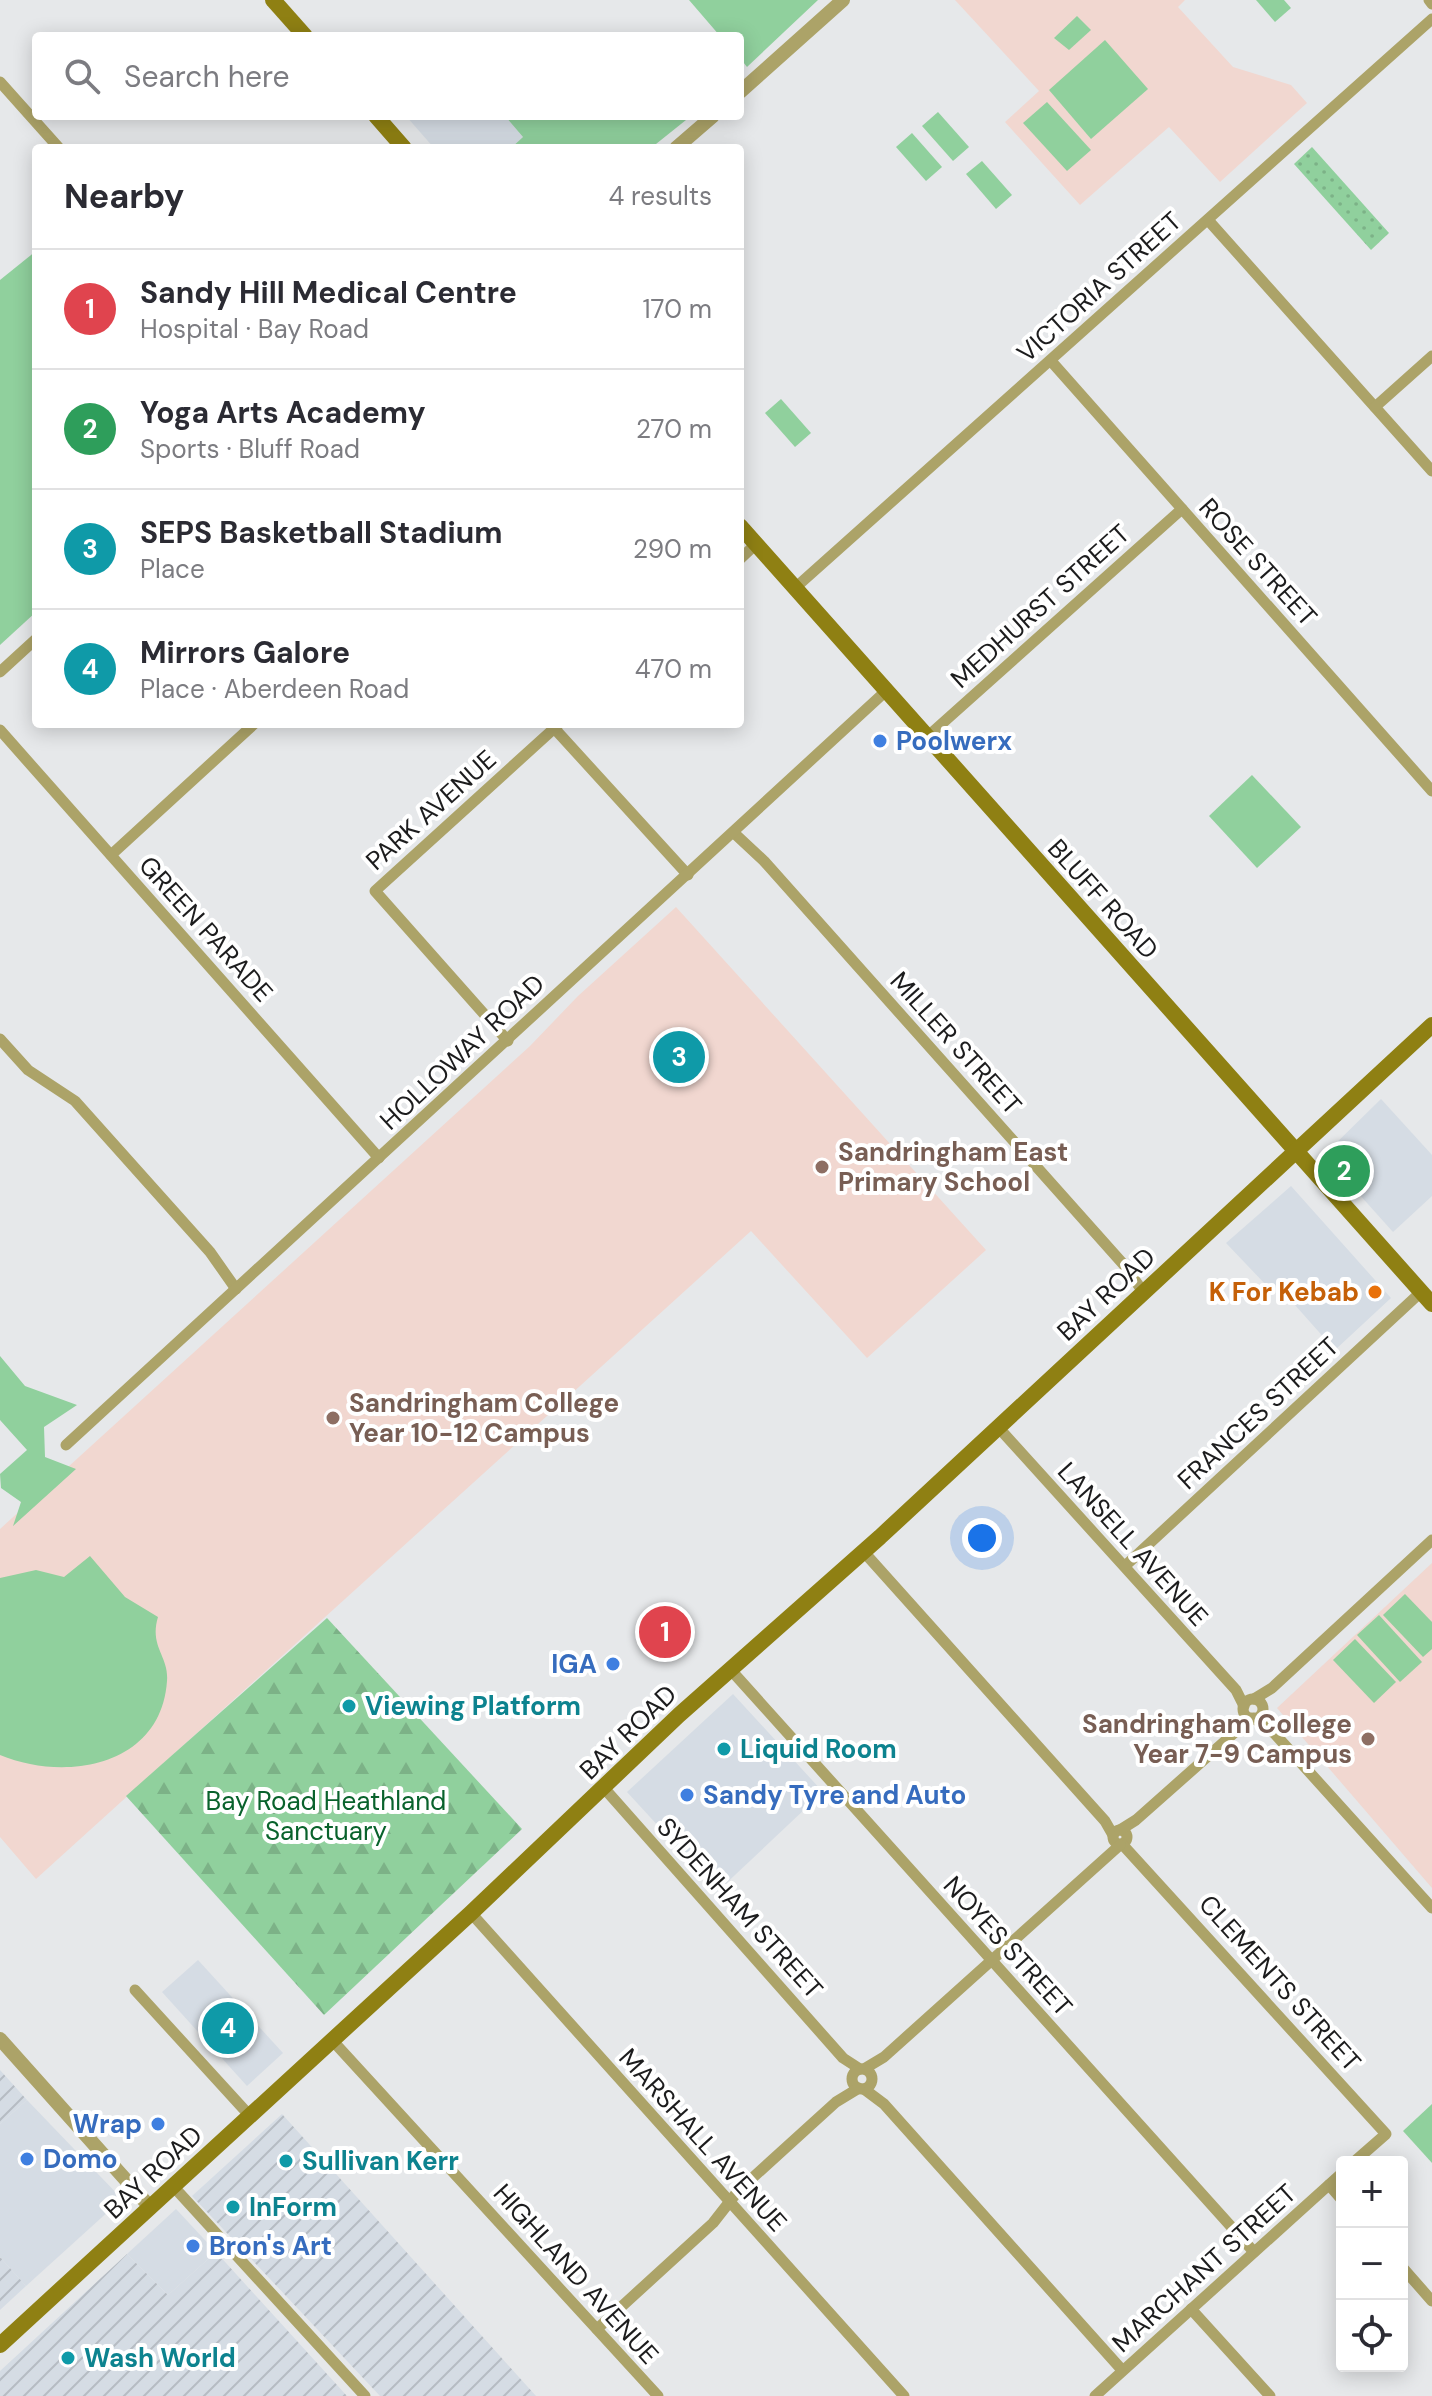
<!DOCTYPE html>
<html lang="en">
<head>
<meta charset="utf-8">
<style>
	body { margin:0; font-family:"DM Sans",sans-serif; background:#f7f7f7; color:#2b2b33 }
	.controls { position:absolute; right:24px; bottom:24px; display:grid; overflow:hidden; border-radius:8px; box-shadow:0 4px 20px #0003 }
	.controls button { width:72px; height:72px; display:grid; place-items:center; padding:0; border:0; border-bottom:2px solid #e1e1e2; background:#fff; color:#2b2b33; font:40px sans-serif }
	.you { position:absolute; left:982px; top:1538px; width:28px; height:28px; margin:-20px; border:6px solid #fff; border-radius:50%; background:#1a73e8; box-shadow:0 0 0 12px #1a73e833 }
	.badge { display:grid; place-items:center; width:52px; height:52px; border-radius:50%; background:#111827; color:#fff; font-size:26px; font-weight:700 }
	.pin { position:absolute; translate:-50% -50%; border:4px solid #fff; box-shadow:0 2px 8px #0006 }
	.list { margin:0; padding:0; list-style:none }
	h2 { display:flex; justify-content:space-between; align-items:center; height:104px; margin:0; padding:0 32px; font-size:34px }
	h2 small { font-size:26px; font-weight:400; color:#7c7c81 }
	.list li { display:grid; grid-template-columns:52px 1fr auto; gap:24px; align-items:center; box-sizing:border-box; height:120px; padding:0 32px; border-top:2px solid #e1e1e2 }
	.list b { display:block; font-size:30px; white-space:nowrap }
	.list p { margin:0; font-size:26px; white-space:nowrap; color:#7c7c81 }
	.list em { font-size:26px; font-style:normal; color:#7c7c81 }
	.icon { flex:none; width:44px; height:44px; fill:none; stroke:currentColor; stroke-width:2; stroke-linecap:round; stroke-linejoin:round }
	.map { position:relative; flex:none; width:1432px; height:2396px; overflow:hidden }
	.search { position:absolute; background:#fff; box-shadow:0 4px 20px #0003; left:32px; top:32px; width:712px; height:88px; display:flex; align-items:center; gap:20px; box-sizing:border-box; padding:0 28px; border-radius:8px; color:#7c7c81; font-size:30px }
	.panel { position:absolute; background:#fff; box-shadow:0 4px 20px #0003; left:32px; top:144px; width:712px; height:584px; border-radius:8px }
	.map>svg:first-child { display:block }
</style>
</head>
<body>
<div class="map">
<svg width="1432" height="2396" viewBox="0 0 1432 2396">
	<defs>
		<pattern id="industrial-furrows" width="10" height="10" patternUnits="userSpaceOnUse" patternTransform="scale(2)"><rect width="10" height="10" fill="#d5dce4"/><path d="M-1 1l2-2M0 10L10 0M9 11l2-2" fill="none" stroke="#b6bcc3"/></pattern>
		<pattern id="grass-dots" width="8" height="8" patternUnits="userSpaceOnUse" patternTransform="scale(2)"><rect width="8" height="8" fill="#90d09d"/><path d="M2 2h.1M6 6h.1" fill="none" stroke="#7cb287" stroke-width="1.8" stroke-linecap="round"/></pattern>
		<pattern id="forest-firs" width="22" height="20" patternUnits="userSpaceOnUse" patternTransform="scale(2)"><rect width="22" height="20" fill="#90d09d"/><path d="M5 1l3.5 6h-7zM16 11l3.5 6h-7z" fill="#7cb287"/></pattern>
	</defs>
	<rect width="100%" height="100%" fill="#e6e8ea"/>
	<g fill="#d5dce4">
		<polygon points="406,116 505,116 523,137 511,148 434,148"/>
		<polygon points="1381,1099 1432,1155 1432,1196 1393,1232 1324,1155"/>
		<polygon points="1291,1186 1391,1298 1335,1350 1278,1286 1273,1289 1266,1285 1226,1243"/>
		<polygon points="733,1694 823,1792 718,1891 627,1792"/>
		<polygon points="198,1960 283,2053 247,2086 162,1992"/>
		<polygon points="27,2100 122,2199 26,2286 0,2257 0,2124"/>
		<polygon points="176,2209 216,2252 168,2295 127,2254"/>
	</g>
	<g fill="url(#industrial-furrows)">
		<polygon points="0,2070 27,2100 0,2124"/>
		<polygon points="282,2114 536,2396 380,2396 192,2196"/>
		<polygon points="216,2252 347,2396 0,2396 0,2371 127,2254 168,2295"/>
		<polygon points="0,2257 26,2286 0,2310"/>
	</g>
	<g fill="#f1d7d0">
		<polygon points="955,0 1185,0 1178,7 1233,67 1291,85 1307,103 1220,182 1169,127 1080,205 1005,122 1039,91"/>
		<polygon points="676,907 986,1250 867,1358 751,1231 36,1879 0,1837 0,1529 530,1046 578,996"/>
		<polygon points="1432,1563 1432,1888 1277,1708"/>
	</g>
	<polygon fill="url(#grass-dots)" points="1312,147 1389,233 1371,250 1294,164"/>
	<polygon fill="url(#forest-firs)" points="327,1618 522,1829 324,2015 126,1796"/>
	<g fill="#90d09d">
		<polygon points="689,0 818,0 747,67 740,58 740,36 720,36"/>
		<polygon points="1256,0 1284,0 1291,8 1275,22"/>
		<polygon points="1077,16 1091,30 1069,50 1054,38"/>
		<polygon points="1105,40 1148,89 1091,139 1049,90"/>
		<polygon points="1047,102 1091,150 1067,171 1023,123"/>
		<polygon points="938,112 969,147 953,161 922,126"/>
		<polygon points="505,116 682,116 686,120 651,148 511,148 523,137"/>
		<polygon points="912,133 942,167 926,181 896,147"/>
		<polygon points="982,161 1012,195 996,209 966,174"/>
		<polygon points="36,251 36,612 0,645 0,280"/>
		<polygon points="781,399 811,433 795,447 765,413"/>
		<polygon points="1252,775 1301,827 1257,868 1209,816"/>
		<polygon points="0,1356 25,1386 77,1405 44,1427 45,1457 76,1469 13,1526 21,1502 1,1488 0,1474 27,1450 0,1420"/>
		<path d="M90,1556l35,41 33,20c-9,30 11,39 9,64 -6,86 -102,101 -167,74v-177l36,-8 28,7z"/>
		<polygon points="1405,1594 1432,1622 1432,1649 1423,1657 1383,1615"/>
		<polygon points="1379,1615 1422,1662 1400,1682 1357,1635"/>
		<polygon points="1355,1639 1396,1682 1374,1703 1333,1660"/>
		<polygon points="1432,2104 1432,2163 1403,2131"/>
	</g>
	<g fill="none" stroke-linecap="round" stroke-linejoin="round">
		<g stroke="#aca368" stroke-width="11">
			<polyline points="1429,0 1432,4"/>
			<polyline points="0,82 59,148"/>
			<polyline points="1208,220 1432,471"/>
			<polyline points="1051,361 1432,791"/>
			<polyline points="1375,407 1432,356"/>
			<polyline points="740,559 756,544"/>
			<polyline points="795,588 1432,19"/>
			<polyline points="0,672 36,639"/>
			<polyline points="554,728 688,875"/>
			<polyline points="0,730 379,1158"/>
			<polyline points="927,737 1182,509"/>
			<polyline points="734,833 764,861 1124,1265 1144,1293"/>
			<polyline points="111,855 254,724"/>
			<polyline points="0,1039 28,1070 75,1101 210,1252 236,1289"/>
			<polyline points="508,1041 375,891 559,724"/>
			<polyline points="998,1427 1236,1690 1244,1706"/>
			<polyline points="66,1445 886,691"/>
			<polyline points="863,1551 1105,1821 1113,1835"/>
			<polyline points="1125,1566 1421,1292"/>
			<polyline points="730,1669 1254,2252"/>
			<polyline points="1254,1699 1272,1688 1432,1540"/>
			<circle cx="1253" cy="1709" r="10"/>
			<polyline points="1254,1718 1274,1733 1432,1908"/>
			<polyline points="604,1788 843,2058 860,2069"/>
			<circle cx="1120" cy="1837" r="7"/>
			<polyline points="1120,1830 1136,1820 1251,1718"/>
			<polyline points="1122,1844 1386,2134 1354,2162"/>
			<polyline points="471,1913 904,2396"/>
			<polyline points="135,1990 250,2116"/>
			<polyline points="332,2040 658,2396"/>
			<polyline points="864,2069 884,2057 1120,1845"/>
			<circle cx="862" cy="2079" r="10"/>
			<polyline points="864,2089 884,2104 1122,2370"/>
			<polyline points="1329,2185 1342,2200"/>
			<polyline points="173,2186 365,2396"/>
			<polyline points="1402,2267 1432,2301"/>
			<polyline points="1191,2309 1270,2396"/>
			<polyline points="597,2329 713,2223 738,2191 836,2102 859,2088"/>
			<polyline points="1095,2396 1342,2173"/>
		</g>
		<g stroke="#aca368" stroke-width="14">
			<polyline points="740,92 843,0"/>
			<polyline points="676,148 713,116"/>
			<polyline points="0,2039 150,2207"/>
		</g>
		<g stroke="#8f8013" stroke-width="16">
			<polyline points="273,0 305,36"/>
			<polyline points="376,116 404,148"/>
			<polyline points="740,526 1432,1304"/>
			<polyline points="0,2345 471,1913 679,1715 880,1537 1432,1025"/>
		</g>
	</g>
	<g fill="#3f7fe0" stroke="#fff" stroke-width="3">
		<circle cx="880" cy="741" r="8"/>
		<circle cx="613" cy="1664" r="8"/>
		<circle cx="687" cy="1795" r="8"/>
		<circle cx="158" cy="2124" r="8"/>
		<circle cx="27" cy="2159" r="8"/>
		<circle cx="193" cy="2246" r="8"/>
	</g>
	<g fill="#8d6e63" stroke="#fff" stroke-width="3">
		<circle cx="822" cy="1167" r="8"/>
		<circle cx="333" cy="1418" r="8"/>
		<circle cx="1368" cy="1739" r="8"/>
	</g>
	<circle fill="#e8710a" stroke="#fff" stroke-width="3" cx="1375" cy="1292" r="8"/>
	<g fill="#0f9aa8" stroke="#fff" stroke-width="3">
		<circle cx="349" cy="1706" r="8"/>
		<circle cx="724" cy="1749" r="8"/>
		<circle cx="286" cy="2161" r="8"/>
		<circle cx="233" cy="2207" r="8"/>
		<circle cx="68" cy="2358" r="8"/>
	</g>
	<g text-anchor="middle" dominant-baseline="central" stroke-width="8" stroke-linejoin="round" paint-order="stroke">
		<g font-size="26" fill="#1c1c1d" stroke="#fff">
			<text transform="translate(1099 287) rotate(-42)">VICTORIA STREET</text>
			<text transform="translate(1258 562) rotate(48)">ROSE STREET</text>
			<text transform="translate(1040 606) rotate(-42)">MEDHURST STREET</text>
			<text transform="translate(431 810) rotate(-42)">PARK AVENUE</text>
			<text transform="translate(1103 899) rotate(48)">BLUFF ROAD</text>
			<text transform="translate(206 929) rotate(48)">GREEN PARADE</text>
			<text transform="translate(956 1043) rotate(48)">MILLER STREET</text>
			<text transform="translate(462 1052) rotate(-43)">HOLLOWAY ROAD</text>
			<text transform="translate(1106 1294) rotate(-43)">BAY ROAD</text>
			<text transform="translate(1258 1413) rotate(-43)">FRANCES STREET</text>
			<text transform="translate(1133 1544) rotate(48)">LANSELL AVENUE</text>
			<text transform="translate(628 1732) rotate(-44)">BAY ROAD</text>
			<text transform="translate(740 1908) rotate(48)">SYDENHAM STREET</text>
			<text transform="translate(1008 1946) rotate(48)">NOYES STREET</text>
			<text transform="translate(1280 1983) rotate(48)">CLEMENTS STREET</text>
			<text transform="translate(703 2140) rotate(48)">MARSHALL AVENUE</text>
			<text transform="translate(153 2172) rotate(-43)">BAY ROAD</text>
			<text transform="translate(1204 2268) rotate(-42)">MARCHANT STREET</text>
			<text transform="translate(576 2274) rotate(48)">HIGHLAND AVENUE</text>
		</g>
		<g font-size="26" font-weight="bold" fill="#366cbe" stroke="#fff" text-anchor="start">
			<text x="896" y="741">Poolwerx</text>
			<text x="597" y="1664" text-anchor="end">IGA</text>
			<text x="703" y="1795">Sandy Tyre and Auto</text>
			<text x="142" y="2124" text-anchor="end">Wrap</text>
			<text x="43" y="2159">Domo</text>
			<text x="209" y="2246">Bron's Art</text>
		</g>
		<g font-size="26" font-weight="bold" fill="#785e54" stroke="#fff" text-anchor="start">
			<text x="838" y="1152">Sandringham East<tspan x="838" dy="30">Primary School</tspan></text>
			<text x="349" y="1403">Sandringham College<tspan x="349" dy="30">Year 10-12 Campus</tspan></text>
			<text x="1352" y="1724" text-anchor="end">Sandringham College<tspan x="1352" dy="30">Year 7-9 Campus</tspan></text>
		</g>
		<g font-size="26" font-weight="bold" fill="#c56008" stroke="#fff" text-anchor="end">
			<text x="1359" y="1292">K For Kebab</text>
		</g>
		<g font-size="26" font-weight="bold" fill="#0d838f" stroke="#fff" text-anchor="start">
			<text x="365" y="1706">Viewing Platform</text>
			<text x="740" y="1749">Liquid Room</text>
			<text x="302" y="2161">Sullivan Kerr</text>
			<text x="249" y="2207">InForm</text>
			<text x="84" y="2358">Wash World</text>
		</g>
		<g font-size="26" fill="#09622c" stroke="#fff">
			<text x="326" y="1801">Bay Road Heathland<tspan x="326" dy="30">Sanctuary</tspan></text>
		</g>
	</g>
</svg>
<div class="controls">
<button>+</button>
<button>−</button>
<button><svg class="icon" aria-label="locate" viewBox="0 0 24 24"><circle cx="12" cy="12" r="6"/><path d="M12 2v4M12 18v4M2 12h4M18 12h4"/></svg></button>
</div>
<div class="you"></div>
<div class="pin badge" style="left:665px;top:1632px;background:#e0444e">1</div>
<div class="pin badge" style="left:1344px;top:1171px;background:#2e9e5b">2</div>
<div class="pin badge" style="left:679px;top:1057px;background:#0f9aa8">3</div>
<div class="pin badge" style="left:228px;top:2028px;background:#0f9aa8">4</div>
<div class="search"><svg class="icon" aria-label="search" viewBox="0 0 24 24"><circle cx="10" cy="10" r="6"/><path d="M15 15l6 6"/></svg>Search here</div>
<section class="panel">
<h2>Nearby<small>4 results</small></h2>
<ul class="list">
<li><span class="badge" style="background:#e0444e">1</span><div><b>Sandy Hill Medical Centre</b><p>Hospital · Bay Road</p></div><em>170 m</em></li>
<li><span class="badge" style="background:#2e9e5b">2</span><div><b>Yoga Arts Academy</b><p>Sports · Bluff Road</p></div><em>270 m</em></li>
<li><span class="badge" style="background:#0f9aa8">3</span><div><b>SEPS Basketball Stadium</b><p>Place</p></div><em>290 m</em></li>
<li><span class="badge" style="background:#0f9aa8">4</span><div><b>Mirrors Galore</b><p>Place · Aberdeen Road</p></div><em>470 m</em></li>
</ul>
</section>
</div>
</body>
</html>
